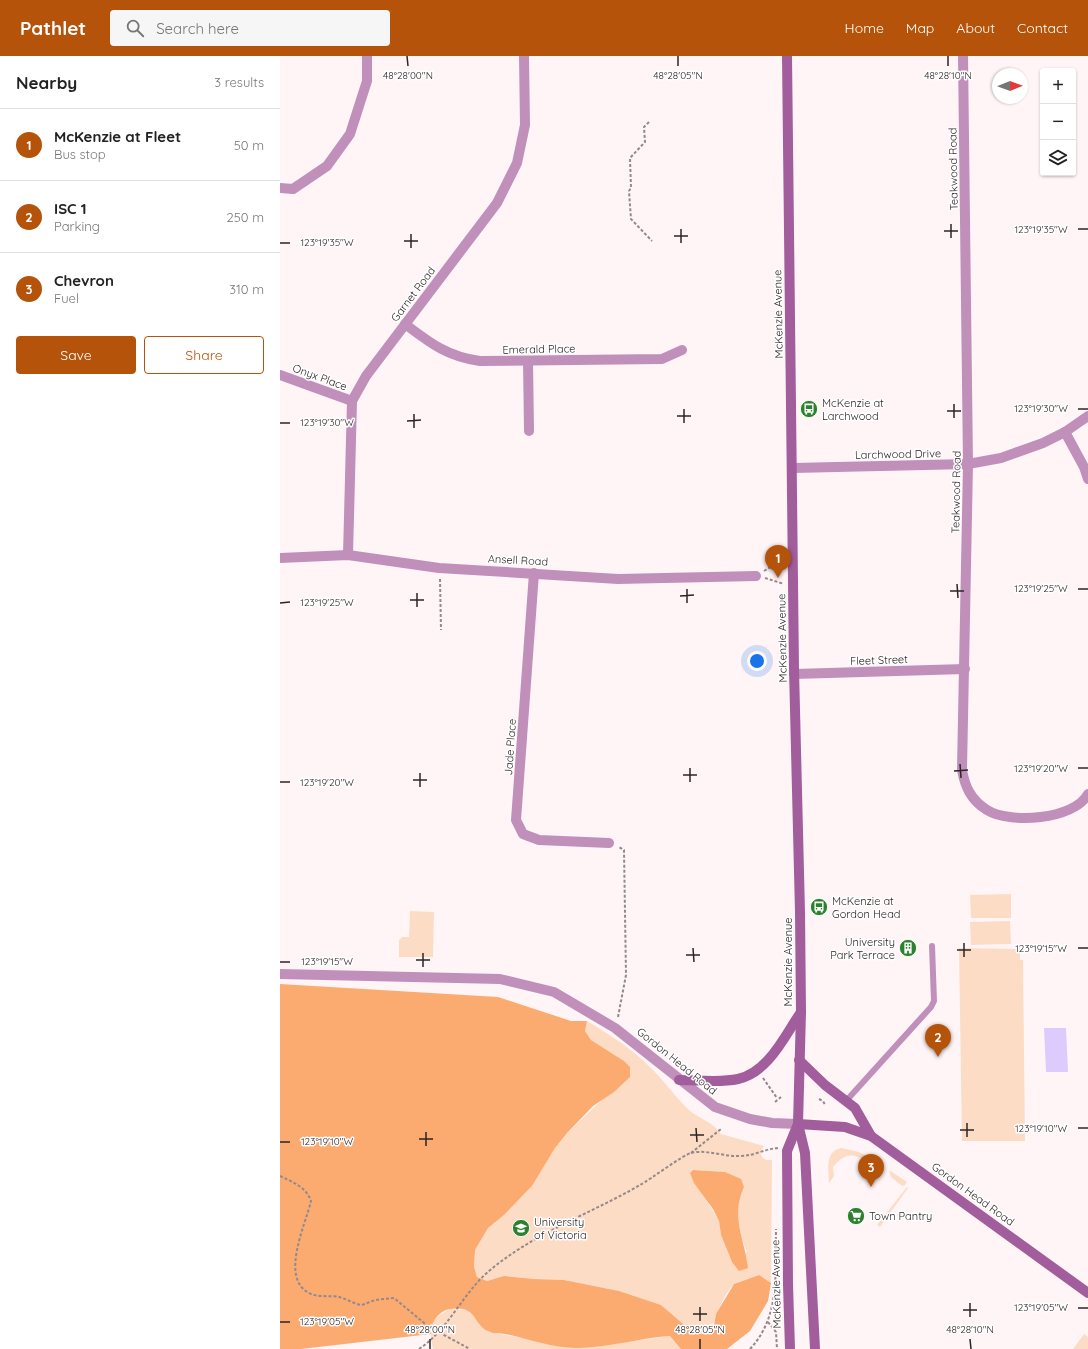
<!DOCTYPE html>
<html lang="en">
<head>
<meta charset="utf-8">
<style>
	body { margin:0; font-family:Quicksand,sans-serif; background:#f6f6f6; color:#222 }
	.controls { position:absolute; right:12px; top:12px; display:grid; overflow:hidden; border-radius:4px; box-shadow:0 1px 3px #0004 }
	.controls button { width:36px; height:36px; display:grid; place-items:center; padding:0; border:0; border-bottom:1px solid #e0e0e0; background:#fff; color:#222; font:20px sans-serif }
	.compass { position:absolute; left:712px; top:12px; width:36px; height:36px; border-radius:50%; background:#fff; box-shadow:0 1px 3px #0004; rotate:89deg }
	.you { position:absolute; left:477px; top:605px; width:14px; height:14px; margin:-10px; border:3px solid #fff; border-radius:50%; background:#1a73e8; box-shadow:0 0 0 6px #1a73e833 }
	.badge { display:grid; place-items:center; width:26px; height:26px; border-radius:50%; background:#b45309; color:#fff; font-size:13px; font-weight:700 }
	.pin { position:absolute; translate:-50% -33px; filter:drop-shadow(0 1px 2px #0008) }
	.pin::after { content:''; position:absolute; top:21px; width:14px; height:12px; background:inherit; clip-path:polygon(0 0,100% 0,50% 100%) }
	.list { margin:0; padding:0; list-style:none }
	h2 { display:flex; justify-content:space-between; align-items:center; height:52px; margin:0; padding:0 16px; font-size:17px }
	h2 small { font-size:13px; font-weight:400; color:#767676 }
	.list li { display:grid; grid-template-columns:26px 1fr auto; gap:12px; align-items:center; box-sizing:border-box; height:72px; padding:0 16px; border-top:1px solid #e0e0e0 }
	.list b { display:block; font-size:15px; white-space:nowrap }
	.list p { margin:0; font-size:13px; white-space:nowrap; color:#767676 }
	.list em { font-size:13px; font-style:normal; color:#767676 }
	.actions { display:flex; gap:8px; padding:12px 16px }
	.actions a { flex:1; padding:9px 0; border:1px solid #b45309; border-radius:4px; text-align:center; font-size:14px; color:#b45309 }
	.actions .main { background:#b45309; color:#fff }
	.icon { flex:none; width:22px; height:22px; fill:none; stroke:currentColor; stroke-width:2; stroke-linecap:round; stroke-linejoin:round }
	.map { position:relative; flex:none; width:808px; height:1293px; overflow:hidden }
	header { display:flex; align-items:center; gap:24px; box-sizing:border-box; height:56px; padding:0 20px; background:#b45309; color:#fff }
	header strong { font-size:19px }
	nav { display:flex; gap:22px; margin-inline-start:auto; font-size:14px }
	.search { width:280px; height:36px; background:#f6f6f6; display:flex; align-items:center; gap:10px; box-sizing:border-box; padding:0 14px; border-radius:4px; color:#767676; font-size:15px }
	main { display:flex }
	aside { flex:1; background:#fff }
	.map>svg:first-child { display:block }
</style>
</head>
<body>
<header>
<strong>Pathlet</strong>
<div class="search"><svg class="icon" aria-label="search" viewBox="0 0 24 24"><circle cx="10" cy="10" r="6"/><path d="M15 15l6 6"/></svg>Search here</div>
<nav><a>Home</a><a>Map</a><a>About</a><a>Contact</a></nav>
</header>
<main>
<aside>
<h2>Nearby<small>3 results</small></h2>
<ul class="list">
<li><span class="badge">1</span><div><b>McKenzie at Fleet</b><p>Bus stop</p></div><em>50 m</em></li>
<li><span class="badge">2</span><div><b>ISC 1</b><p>Parking</p></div><em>250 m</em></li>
<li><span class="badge">3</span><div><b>Chevron</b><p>Fuel</p></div><em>310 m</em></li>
</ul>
<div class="actions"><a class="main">Save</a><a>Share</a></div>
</aside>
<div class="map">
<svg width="808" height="1293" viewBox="0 0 808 1293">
	<rect width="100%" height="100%" fill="#fff5f7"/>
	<g fill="#fddcc6" fill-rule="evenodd">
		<polygon points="731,838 731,862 691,862 690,839"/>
		<polygon points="130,855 154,856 153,901 119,901 119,884 122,881 129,881"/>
		<polygon points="730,865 731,888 691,889 690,866"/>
		<polygon points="679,892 740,893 740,904 743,904 745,1085 682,1085"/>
		<path d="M307,965c25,15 47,29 67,50 12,12 22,27 35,39 10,9 25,12 32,24l43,12 -4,6 2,5 4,3h6l-1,123 -12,-8c-7,3 -18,5 -24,9 -13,9 -19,38 -27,50h-13l-34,-29 -42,-14 -55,-11 -30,-1 -30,-3 -17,5 -10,-4 -3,-10 1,-17 13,-22 16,-13 28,-29 23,-38 12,-15 36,-34 21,-38 -33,-21 -6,-9zM413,1114l32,2 19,15c-11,21 -6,43 3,65l-15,10 -11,-27 -2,-14 -29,-48z"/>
		<path d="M561,1092l18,4 14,7c-13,6 -20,-16 -40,8l1,9 -5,7c0,-13 -5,-31 12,-35z"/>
		<polygon points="609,1114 627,1126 625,1129 622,1130 611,1121"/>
		<polygon points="627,1131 628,1132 600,1171 597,1169"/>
		<path d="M170,1253l18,1 8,6 4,10 9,6 90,16 92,-12 10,13h-248c-4,-25 -5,-27 17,-40z"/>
		<polygon points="804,1278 808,1281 808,1293 793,1293"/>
	</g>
	<g fill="#fbab70">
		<path d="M0,928l218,13 73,24h16l-2,10 6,9 33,21 6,6v10l-16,15 -21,14 -26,27 -12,15 -23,38 -28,29 -16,13 -13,22 -1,17 3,10 10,4 17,-5 30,3 30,1 55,11 42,14 34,29h13l6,-9 2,-11 18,-30 25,-9 12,8 -3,18 -18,30 -23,18h-46l-11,-13c-30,2 -60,11 -90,12 -26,1 -50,-9 -75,-14 -5,-1 -11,0 -15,-2 -18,-6 -11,-27 -39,-23 -12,1 -21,14 -20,25l-130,15h-21z"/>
		<path d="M413,1114l32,2 16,7 3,8c-14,30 1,52 4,81l-9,3 -7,-9 -11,-27 -2,-14 -6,-12 -19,-26 -4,-10z"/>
	</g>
	<polygon fill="#ddcbfe" points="764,972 786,972 788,1016 766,1016"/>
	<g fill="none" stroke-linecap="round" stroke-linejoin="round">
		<g stroke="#93898c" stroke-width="2" stroke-dasharray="3 2" stroke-linecap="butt">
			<polyline points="369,66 364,71 365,86 350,102 351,132 349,135 351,163 372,185"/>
			<polyline points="484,515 500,505"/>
			<polyline points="485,522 504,528"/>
			<polyline points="160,523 161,574"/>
			<polyline points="338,961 346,919 344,794 339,791"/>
			<polyline points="483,1022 497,1042"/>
			<polyline points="539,1043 543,1045 545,1049"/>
			<polyline points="495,1046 501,1041"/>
			<polyline points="411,1097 441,1073"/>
			<path d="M0,1120c13,6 26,11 31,25 -6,25 -31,77 -2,92 9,5 21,2 30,4 8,2 15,7 23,8l13,-5 19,-2 35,29 41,22"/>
			<polyline points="488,1266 496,1276 497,1293"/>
			<path d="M139,1293c30,-20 43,-55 70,-78 45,-38 101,-57 151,-86 11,-6 43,-30 51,-32 16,-4 33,4 49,3 14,0 24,-7 38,-8"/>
			<path d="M470,1293c31,-33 25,-78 26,-120"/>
		</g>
		<polyline stroke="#c090bb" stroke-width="6" points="566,1045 651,951 654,945 652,890"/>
		<g stroke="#c090bb" stroke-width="10">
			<path d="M683,0l5,408 -6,306c3,17 9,30 25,40 22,14 87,10 101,-16"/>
			<polyline points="0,132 13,133 47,110 70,78 87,25 87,0"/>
			<path d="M125,268c25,19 43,33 75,37l182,-2 20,-9"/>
			<polyline points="248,305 249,375"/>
			<polyline points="0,319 72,345"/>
			<polyline points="785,376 804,411 808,423"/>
			<polyline points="513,412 688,408 721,402 763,387 785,376 808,360"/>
			<polyline points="68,499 72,345 86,320 217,147 237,107 245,69 244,0"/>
			<polyline points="0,502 68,499 159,512 338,523 476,520"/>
			<polyline points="254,517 236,764 243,778 259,784 329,787"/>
			<polyline points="514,618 685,613"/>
		</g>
		<polyline stroke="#c090bb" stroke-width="10" points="0,918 220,923 274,936 335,972 435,1051 470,1063 492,1067 518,1068"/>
		<g stroke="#a25d9c" stroke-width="10">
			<polyline points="507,0 514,613 520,856 521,956 518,1068 525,1097 535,1293"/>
			<polyline points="519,1004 545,1029 575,1052 591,1080"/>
			<path d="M399,1024c19,0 41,3 59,-1 31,-7 47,-44 63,-67"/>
			<polyline points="518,1068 565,1071 591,1080 808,1237"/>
			<polyline points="510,1293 508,1228 507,1095 518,1068"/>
		</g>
	</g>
	<path fill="none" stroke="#2d2427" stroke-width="1.5" d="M127,0l1,10M398,0v10M668,0v10M671,168v14M401,173v14M798,173h10M664,175h14M131,178v14M394,180h14M124,185h14M0,187h10M674,348v14M404,353v14M798,353h10M667,355h14M134,358v14M397,360h14M127,365l14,-1M0,367h10M677,528l1,14M407,533v14M798,533h10M670,535h14M137,537v14M400,540l14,-1M130,544h14M0,547l10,-1M680,708l1,14M410,712v14M798,712h10M674,715l14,-1M140,717v14M403,719h14M133,724h14M0,726h10M684,887v14M413,892l1,14M798,892h10M677,894h14M143,897v14M406,899h14M136,904h14M0,906h10M687,1067v14M416,1072l1,14M798,1072h10M680,1074h14M146,1076v14M410,1079h14M139,1083h14M0,1086h10M690,1247v14M420,1251v14M798,1252h10M683,1254h14M413,1258h14M0,1266h10M150,1283v10M420,1283v10M690,1283l1,10"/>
	<defs>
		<symbol id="bus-disc" viewBox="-11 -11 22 22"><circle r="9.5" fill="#2c812e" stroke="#fff"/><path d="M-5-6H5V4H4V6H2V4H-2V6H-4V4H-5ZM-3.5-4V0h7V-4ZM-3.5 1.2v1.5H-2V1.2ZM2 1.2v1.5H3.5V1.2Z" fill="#fff"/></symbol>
		<symbol id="building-disc" viewBox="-11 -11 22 22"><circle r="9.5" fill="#2c812e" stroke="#fff"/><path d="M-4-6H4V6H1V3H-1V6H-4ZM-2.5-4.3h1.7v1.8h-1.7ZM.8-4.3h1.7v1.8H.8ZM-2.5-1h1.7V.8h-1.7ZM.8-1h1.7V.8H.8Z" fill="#fff"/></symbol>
		<symbol id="supermarket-disc" viewBox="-11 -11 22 22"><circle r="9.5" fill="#2c812e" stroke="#fff"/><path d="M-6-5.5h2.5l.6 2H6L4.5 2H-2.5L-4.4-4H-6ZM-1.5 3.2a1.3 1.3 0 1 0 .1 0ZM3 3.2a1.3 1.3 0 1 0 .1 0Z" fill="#fff"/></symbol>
		<symbol id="university-disc" viewBox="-11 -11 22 22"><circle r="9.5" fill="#2c812e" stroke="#fff"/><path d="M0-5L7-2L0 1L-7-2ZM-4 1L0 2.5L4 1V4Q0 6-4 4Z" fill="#fff"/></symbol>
	</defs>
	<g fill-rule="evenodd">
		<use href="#bus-disc" x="519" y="343" width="20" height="20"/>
		<use href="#bus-disc" x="529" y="841" width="20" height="20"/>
		<use href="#building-disc" x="618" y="882" width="20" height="20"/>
		<use href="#supermarket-disc" x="566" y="1150" width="20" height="20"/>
		<use href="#university-disc" x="231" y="1162" width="20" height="20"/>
	</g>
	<g text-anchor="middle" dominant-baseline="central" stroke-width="3" stroke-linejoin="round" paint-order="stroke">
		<g font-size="11" fill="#2d2427" stroke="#fff">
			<text transform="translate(673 113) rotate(-91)">Teakwood Road</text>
			<text transform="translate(133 238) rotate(-53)">Garnet Road</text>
			<text transform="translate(498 258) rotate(-91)">McKenzie Avenue</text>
			<text transform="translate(259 293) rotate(-1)">Emerald Place</text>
			<text transform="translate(40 321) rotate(20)">Onyx Place</text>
			<text transform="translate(618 398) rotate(-1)">Larchwood Drive</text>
			<text transform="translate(676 436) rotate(-89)">Teakwood Road</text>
			<text transform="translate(238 504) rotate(3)">Ansell Road</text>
			<text transform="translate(502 582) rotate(-91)">McKenzie Avenue</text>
			<text transform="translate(599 604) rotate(-2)">Fleet Street</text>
			<text transform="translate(230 691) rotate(-86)">Jade Place</text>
			<text transform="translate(508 906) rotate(-90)">McKenzie Avenue</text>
			<text transform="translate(397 1005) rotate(39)">Gordon Head Road</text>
			<text transform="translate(693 1138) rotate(36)">Gordon Head Road</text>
			<text transform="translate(496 1228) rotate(-91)">McKenzie Avenue</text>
		</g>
		<g font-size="11" fill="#2d2427" stroke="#fff" text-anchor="start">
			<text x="542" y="347">McKenzie at<tspan x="542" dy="13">Larchwood</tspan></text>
			<text x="552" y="845">McKenzie at<tspan x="552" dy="13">Gordon Head</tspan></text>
			<text x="615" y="886" text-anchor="end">University<tspan x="615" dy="13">Park Terrace</tspan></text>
			<text x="589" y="1160">Town Pantry</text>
			<text x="254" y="1166">University<tspan x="254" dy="13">of Victoria</tspan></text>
		</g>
	</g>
	<g font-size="10" text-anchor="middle" fill="#2d2427" stroke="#fff" stroke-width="3" stroke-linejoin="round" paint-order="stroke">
		<text x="128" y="23">48°28'00"N</text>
		<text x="398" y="23">48°28'05"N</text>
		<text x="668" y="23">48°28'10"N</text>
		<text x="761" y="177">123°19'35"W</text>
		<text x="47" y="190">123°19'35"W</text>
		<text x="761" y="356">123°19'30"W</text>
		<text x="47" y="370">123°19'30"W</text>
		<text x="761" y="536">123°19'25"W</text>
		<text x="47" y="550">123°19'25"W</text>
		<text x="761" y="716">123°19'20"W</text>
		<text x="47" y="730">123°19'20"W</text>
		<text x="761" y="896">123°19'15"W</text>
		<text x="47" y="909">123°19'15"W</text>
		<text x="761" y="1076">123°19'10"W</text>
		<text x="47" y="1089">123°19'10"W</text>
		<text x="761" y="1255">123°19'05"W</text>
		<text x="47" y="1269">123°19'05"W</text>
		<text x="150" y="1277">48°28'00"N</text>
		<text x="420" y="1277">48°28'05"N</text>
		<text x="690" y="1277">48°28'10"N</text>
	</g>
</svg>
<div class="controls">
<button>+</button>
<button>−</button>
<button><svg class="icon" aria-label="layers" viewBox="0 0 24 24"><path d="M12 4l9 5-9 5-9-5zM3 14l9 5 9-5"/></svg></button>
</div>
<svg class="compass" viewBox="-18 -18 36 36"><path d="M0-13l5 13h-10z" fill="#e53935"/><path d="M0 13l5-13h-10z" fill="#767676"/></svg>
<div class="you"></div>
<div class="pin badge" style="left:498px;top:522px">1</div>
<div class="pin badge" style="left:658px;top:1001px">2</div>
<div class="pin badge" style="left:591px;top:1131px">3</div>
</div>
</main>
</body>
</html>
